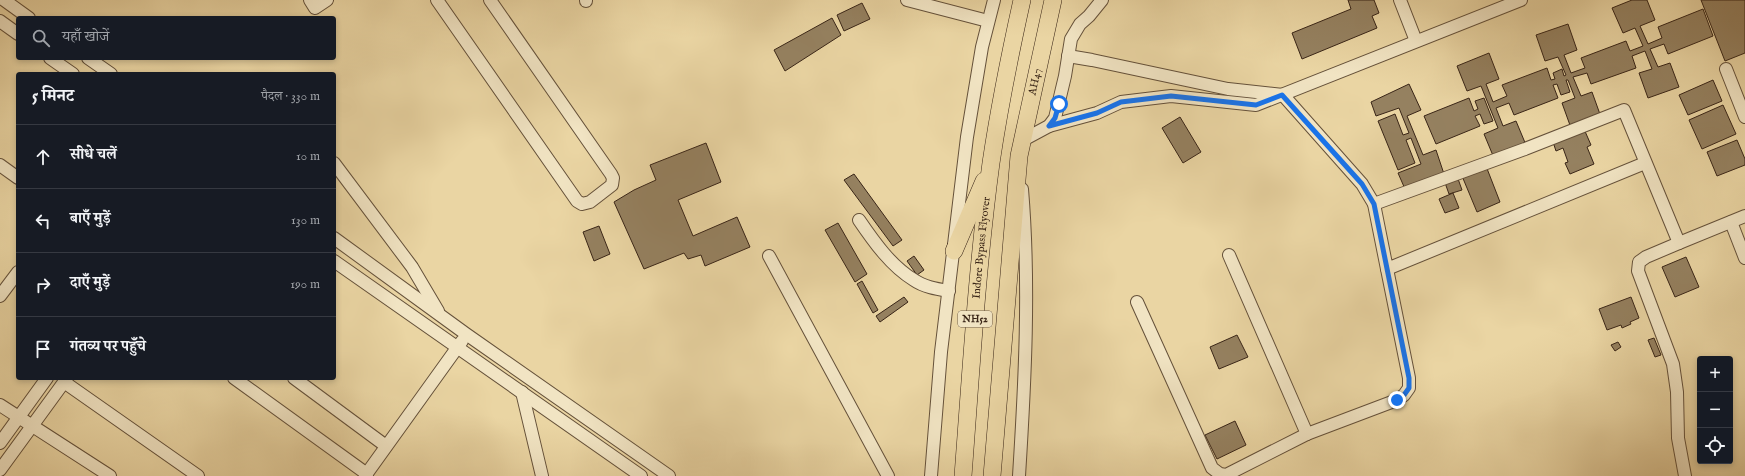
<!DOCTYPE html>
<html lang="hi">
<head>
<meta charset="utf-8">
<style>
	body { margin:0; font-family:"IM FELL English","Noto Serif Devanagari",serif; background:#242831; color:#f1f3f6 }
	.controls { position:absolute; right:12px; bottom:12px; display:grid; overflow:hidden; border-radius:4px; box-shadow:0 2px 6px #0003 }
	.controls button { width:36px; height:36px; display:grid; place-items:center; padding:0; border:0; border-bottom:1px solid #363941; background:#171b24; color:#f1f3f6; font:20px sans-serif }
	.stop { position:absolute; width:12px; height:12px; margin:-9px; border:3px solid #1a73e8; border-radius:50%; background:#fff }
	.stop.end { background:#1a73e8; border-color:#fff; box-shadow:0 1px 4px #0008 }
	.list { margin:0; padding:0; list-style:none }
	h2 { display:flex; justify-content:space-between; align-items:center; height:52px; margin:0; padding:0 16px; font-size:17px }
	h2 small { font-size:13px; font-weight:400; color:#9ea1a6 }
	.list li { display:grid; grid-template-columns:26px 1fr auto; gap:12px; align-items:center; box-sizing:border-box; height:64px; padding:0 16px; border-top:1px solid #363941 }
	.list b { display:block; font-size:15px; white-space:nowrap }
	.list em { font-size:13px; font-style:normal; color:#9ea1a6 }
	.icon { flex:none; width:22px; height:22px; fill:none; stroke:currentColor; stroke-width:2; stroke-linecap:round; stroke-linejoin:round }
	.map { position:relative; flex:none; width:1745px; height:476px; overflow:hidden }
	.search { position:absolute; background:#171b24; box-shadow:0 2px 6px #0003; left:16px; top:16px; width:320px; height:44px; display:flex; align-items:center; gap:10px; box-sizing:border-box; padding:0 14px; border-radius:4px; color:#9ea1a6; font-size:15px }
	.panel { position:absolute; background:#171b24; box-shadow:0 2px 6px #0003; left:16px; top:72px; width:320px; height:308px; border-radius:4px }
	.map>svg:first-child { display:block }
</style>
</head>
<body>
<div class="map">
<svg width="1745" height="476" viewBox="0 0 1745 476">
	<rect width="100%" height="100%" fill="#ead5a3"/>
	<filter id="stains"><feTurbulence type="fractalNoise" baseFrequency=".005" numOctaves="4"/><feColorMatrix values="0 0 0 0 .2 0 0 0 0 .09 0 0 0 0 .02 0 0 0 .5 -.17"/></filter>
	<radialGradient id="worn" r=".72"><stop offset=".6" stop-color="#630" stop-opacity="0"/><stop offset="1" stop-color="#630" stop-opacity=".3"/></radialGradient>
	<g fill="#958160" stroke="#392517">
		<polygon points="1348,0 1374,0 1379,13 1372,16 1377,28 1302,59 1292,33 1351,9"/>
		<polygon points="1632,0 1647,0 1655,20 1640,26 1648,44 1662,38 1658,27 1703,9 1713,36 1668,54 1664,44 1650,49 1658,67 1670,63 1679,87 1648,98 1639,73 1652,69 1645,51 1632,56 1636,68 1591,84 1587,73 1573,77 1581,96 1592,92 1601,117 1571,128 1562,103 1575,98 1568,80 1566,80 1570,92 1561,95 1557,84 1553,85 1558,98 1514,115 1509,103 1496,108 1503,126 1516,121 1526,145 1494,158 1484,134 1498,128 1481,86 1467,91 1457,66 1489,53 1499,79 1486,84 1493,102 1507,96 1502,85 1547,68 1551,80 1555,79 1553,73 1562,69 1564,76 1566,75 1558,57 1545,61 1536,35 1568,24 1577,50 1564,55 1571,73 1585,68 1581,58 1626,41 1630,51 1643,46 1635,28 1623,33 1612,8"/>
		<polygon points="1701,0 1745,0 1745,53 1725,61"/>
		<polygon points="862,3 870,19 844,31 837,15"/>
		<polygon points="832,18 841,35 785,71 774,50"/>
		<polygon points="1713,80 1722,101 1688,115 1679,95"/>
		<polygon points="1409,84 1421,110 1407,116 1423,155 1436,150 1444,174 1405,189 1398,173 1421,164 1411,138 1406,140 1415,163 1398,170 1378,121 1395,114 1403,135 1409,133 1399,108 1376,116 1371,102"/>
		<polygon points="1469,98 1474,111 1478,109 1475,101 1484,98 1493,121 1484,124 1480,114 1475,116 1480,126 1436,144 1424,116"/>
		<polygon points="1723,105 1736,134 1702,149 1689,120"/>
		<polygon points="1180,117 1201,152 1183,163 1162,128"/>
		<polygon points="1584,129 1591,145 1587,147 1594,164 1570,174 1565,163 1568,162 1563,148 1556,151 1553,142"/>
		<polygon points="1737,140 1745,159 1745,165 1717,176 1707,152"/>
		<polygon points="706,143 721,182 678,200 693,236 737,217 750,247 705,266 701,255 688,259 684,253 644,269 614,202 634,190 656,180 650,165"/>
		<polygon points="1486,166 1500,202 1477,212 1462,176"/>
		<polygon points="854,174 902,240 893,246 844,180"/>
		<polygon points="1457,176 1462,190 1449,194 1444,180"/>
		<polygon points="1453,193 1459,208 1445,213 1439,199"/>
		<polygon points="838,223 867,274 855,282 825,230"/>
		<polygon points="599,226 610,254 594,261 583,232"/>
		<polygon points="914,256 924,270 917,275 907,261"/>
		<polygon points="1686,257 1699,287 1675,297 1662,267"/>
		<polygon points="862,281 878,310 873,313 857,284"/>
		<polygon points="904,297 908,302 880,322 876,316"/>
		<polygon points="1631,297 1639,318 1630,322 1631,324 1622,328 1621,325 1607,330 1599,309"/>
		<polygon points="1237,335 1248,357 1219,369 1210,347"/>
		<polygon points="1654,338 1661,355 1655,357 1648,340"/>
		<polygon points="1618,342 1621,347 1615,351 1611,345"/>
		<polygon points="1235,421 1246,445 1217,459 1205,435"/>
	</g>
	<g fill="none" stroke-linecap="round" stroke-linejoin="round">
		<defs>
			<g id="minor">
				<polyline points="4,0 29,18"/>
				<polyline points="310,0 315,8 327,0"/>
				<polyline points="437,0 577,201 582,204 590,202 612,185 613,178 611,174 490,0"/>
				<polyline points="586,0 586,1"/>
				<polyline points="907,0 988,21"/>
				<polyline points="1400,0 1416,41"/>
				<polyline points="0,21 18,34"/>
				<polyline points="1068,56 1092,60 1228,89 1283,95 1362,184 1374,204 1387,269 1645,163"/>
				<polyline points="50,58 73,74"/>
				<polyline points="88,58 111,74"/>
				<polyline points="1726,69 1745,117"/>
				<polyline points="1049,126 1097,113 1121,102 1171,96 1256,105 1521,0"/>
				<polyline points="1023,140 1049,126 1055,118 1065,76 1071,39 1080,24 1089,16 1102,0"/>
				<polyline points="334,163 412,267 438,311"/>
				<polyline points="0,165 18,178"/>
				<polyline points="1374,204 1525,149 1624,110 1679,243"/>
				<path d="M859,220c15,22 32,46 55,60 10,7 23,9 35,11"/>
				<polyline points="1731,222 1745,258"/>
				<polyline points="334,238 466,334 669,476"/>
				<polyline points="1229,255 1307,434"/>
				<polyline points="769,256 888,476"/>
				<polyline points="334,261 641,476"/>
				<polyline points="0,296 18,272"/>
				<polyline points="1137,302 1212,468 1220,474 1226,475 1307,434 1397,400 1404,395 1409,388 1409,378 1387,269"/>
				<polyline points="234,378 367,474"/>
				<polyline points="294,378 386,446"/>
				<polyline points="64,382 198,476"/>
				<polyline points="522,392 542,476"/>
				<polyline points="0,405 110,476"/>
				<polyline points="0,443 47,378"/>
				<polyline points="0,470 67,378"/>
				<polyline points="365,476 462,341"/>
				<polyline points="931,476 941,352 967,137 982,47 994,0"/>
				<path d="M1019,476c6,-95 11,-191 3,-287"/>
				<polyline points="1685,476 1678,438 1677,392 1673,364 1638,271 1639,262 1646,257 1679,243 1745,216"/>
			</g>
			<g id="highway">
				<polyline points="954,251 984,181"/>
				<path id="s1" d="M963,476c8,-104 14,-209 28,-313 8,-54 19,-109 31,-163"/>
				<path id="s2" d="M992,476l27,-320 34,-156"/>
			</g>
		</defs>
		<use href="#minor" stroke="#65513a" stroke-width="14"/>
		<use href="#highway" stroke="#392517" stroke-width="18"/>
		<use href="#minor" stroke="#f1e4c3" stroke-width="12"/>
		<use href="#highway" stroke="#ead5a3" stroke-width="17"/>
	</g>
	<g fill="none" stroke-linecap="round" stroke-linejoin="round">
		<polyline stroke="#1a73e8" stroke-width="5" points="1059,104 1055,118 1049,126 1097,113 1121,102 1171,96 1256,105 1282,95 1362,184 1374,204 1409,378 1409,388 1404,395 1397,400"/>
	</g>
	<g text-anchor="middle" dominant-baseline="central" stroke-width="4" stroke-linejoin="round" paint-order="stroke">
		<rect fill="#f1e4c3" stroke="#705e4b" stroke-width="1" x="958" y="311" width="34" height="16" rx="3"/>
		<g font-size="10" font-weight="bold" fill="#392517">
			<text x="975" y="319">NH52</text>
		</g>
		<g font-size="11" fill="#392517" stroke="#f1e4c3">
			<text stroke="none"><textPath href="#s2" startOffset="397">AH47</textPath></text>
			<text stroke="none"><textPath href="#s1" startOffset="229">Indore Bypass Flyover</textPath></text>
		</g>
	</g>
	<rect width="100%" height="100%" filter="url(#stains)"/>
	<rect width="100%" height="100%" fill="url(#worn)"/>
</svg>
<div class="controls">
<button>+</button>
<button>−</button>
<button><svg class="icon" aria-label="locate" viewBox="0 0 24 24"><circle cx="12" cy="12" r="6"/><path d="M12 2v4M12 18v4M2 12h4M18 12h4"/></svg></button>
</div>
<div class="stop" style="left:1059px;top:104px"></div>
<div class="stop end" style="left:1397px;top:400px"></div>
<div class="search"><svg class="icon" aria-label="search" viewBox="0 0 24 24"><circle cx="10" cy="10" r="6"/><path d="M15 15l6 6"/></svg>यहाँ खोजें</div>
<section class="panel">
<h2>5 मिनट<small>पैदल · 330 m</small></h2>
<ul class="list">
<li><svg class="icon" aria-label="ahead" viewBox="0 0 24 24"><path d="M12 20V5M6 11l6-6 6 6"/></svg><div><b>सीधे चलें</b></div><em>10 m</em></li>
<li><svg class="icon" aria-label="left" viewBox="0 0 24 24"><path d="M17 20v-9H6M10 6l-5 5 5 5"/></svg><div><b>बाएँ मुड़ें</b></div><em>130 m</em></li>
<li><svg class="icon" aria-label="right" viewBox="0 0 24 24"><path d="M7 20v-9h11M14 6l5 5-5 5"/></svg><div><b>दाएँ मुड़ें</b></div><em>190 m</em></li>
<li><svg class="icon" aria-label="arrive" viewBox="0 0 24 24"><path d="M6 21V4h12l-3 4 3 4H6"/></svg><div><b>गंतव्य पर पहुँचे</b></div></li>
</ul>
</section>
</div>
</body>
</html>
